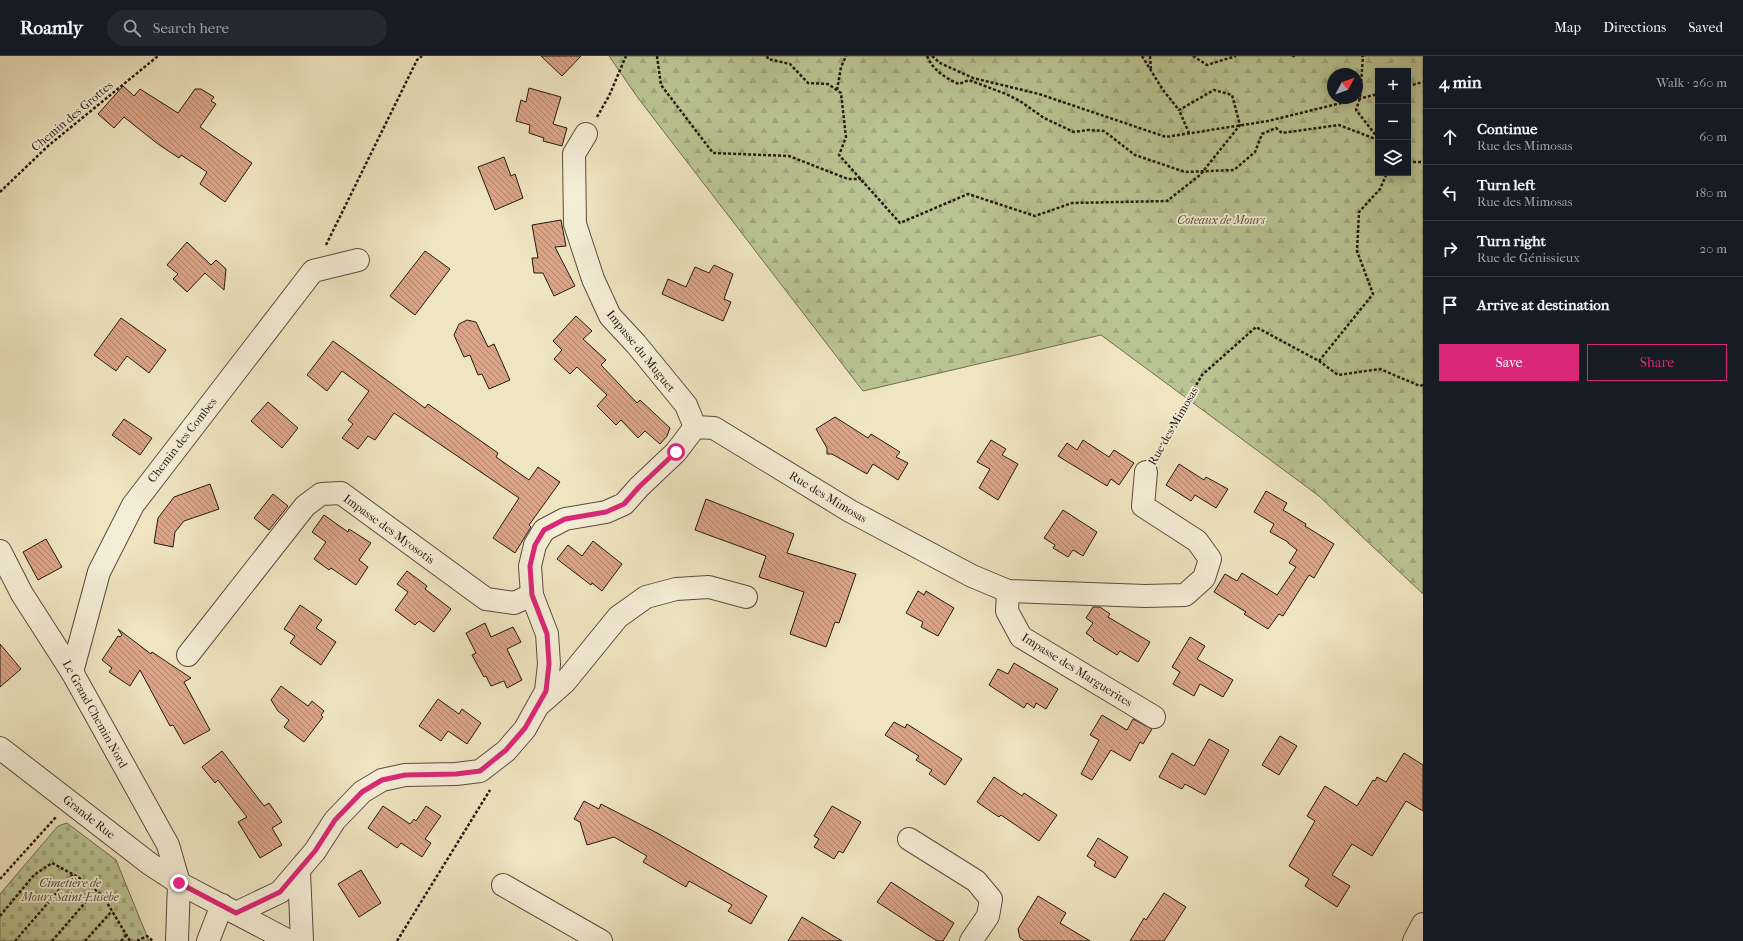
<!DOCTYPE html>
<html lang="en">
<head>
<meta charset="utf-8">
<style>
	body { margin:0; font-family:"IM FELL French Canon",serif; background:#242831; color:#f1f3f6 }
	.controls { position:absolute; right:12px; top:12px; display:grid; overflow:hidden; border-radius:0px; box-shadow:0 2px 10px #0003 }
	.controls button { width:36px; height:36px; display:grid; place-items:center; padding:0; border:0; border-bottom:1px solid #363941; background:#171b24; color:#f1f3f6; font:20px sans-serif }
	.compass { position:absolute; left:1327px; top:12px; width:36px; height:36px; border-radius:50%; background:#171b24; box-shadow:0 2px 10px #0003; rotate:49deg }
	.stop { position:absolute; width:12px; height:12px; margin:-9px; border:3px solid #db2777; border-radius:50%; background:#fff }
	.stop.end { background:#db2777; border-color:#fff; box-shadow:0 1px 4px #0008 }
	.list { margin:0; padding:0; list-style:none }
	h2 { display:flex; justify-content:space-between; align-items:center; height:52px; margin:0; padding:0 16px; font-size:17px }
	h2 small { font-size:13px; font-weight:400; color:#9ea1a6 }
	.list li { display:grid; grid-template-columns:26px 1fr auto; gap:12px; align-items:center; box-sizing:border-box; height:56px; padding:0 16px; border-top:1px solid #363941 }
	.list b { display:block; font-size:15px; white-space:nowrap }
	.list p { margin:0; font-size:13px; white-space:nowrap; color:#9ea1a6 }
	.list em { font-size:13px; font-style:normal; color:#9ea1a6 }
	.actions { display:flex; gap:8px; padding:12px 16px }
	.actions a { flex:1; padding:9px 0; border:1px solid #db2777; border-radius:0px; text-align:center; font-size:14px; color:#db2777 }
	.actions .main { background:#db2777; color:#fff }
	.icon { flex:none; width:22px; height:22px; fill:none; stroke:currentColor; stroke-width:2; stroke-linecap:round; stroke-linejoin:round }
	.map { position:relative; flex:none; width:1423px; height:885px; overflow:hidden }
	header { display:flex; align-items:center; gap:24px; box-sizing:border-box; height:56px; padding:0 20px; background:#171b24; border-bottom:1px solid #363941 }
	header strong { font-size:19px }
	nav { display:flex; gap:22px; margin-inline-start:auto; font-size:14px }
	.search { width:280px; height:36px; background:#242831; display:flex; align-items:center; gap:10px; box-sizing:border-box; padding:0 14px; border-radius:22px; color:#9ea1a6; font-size:15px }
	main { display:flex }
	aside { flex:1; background:#171b24 }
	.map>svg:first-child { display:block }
</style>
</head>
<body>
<header>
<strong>Roamly</strong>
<div class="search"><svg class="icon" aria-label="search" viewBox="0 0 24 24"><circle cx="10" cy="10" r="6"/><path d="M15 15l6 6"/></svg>Search here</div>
<nav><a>Map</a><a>Directions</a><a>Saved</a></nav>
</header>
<main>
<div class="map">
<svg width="1423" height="885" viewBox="0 0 1423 885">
	<defs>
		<pattern id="forest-firs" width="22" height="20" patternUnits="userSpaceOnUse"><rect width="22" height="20" fill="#bac492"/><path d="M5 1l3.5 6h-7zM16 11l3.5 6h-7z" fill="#a0a87d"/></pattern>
		<pattern id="cemetery-stones" width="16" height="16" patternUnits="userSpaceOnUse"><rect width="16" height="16" fill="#bac492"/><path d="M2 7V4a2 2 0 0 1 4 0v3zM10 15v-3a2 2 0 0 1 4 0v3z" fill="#a0a87d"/></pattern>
		<pattern id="building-back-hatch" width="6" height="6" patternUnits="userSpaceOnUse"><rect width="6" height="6" fill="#dba486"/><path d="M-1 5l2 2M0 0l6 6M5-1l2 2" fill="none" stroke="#b2856c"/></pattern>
	</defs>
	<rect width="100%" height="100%" fill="#efe5c1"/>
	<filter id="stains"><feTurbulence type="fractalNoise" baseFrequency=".005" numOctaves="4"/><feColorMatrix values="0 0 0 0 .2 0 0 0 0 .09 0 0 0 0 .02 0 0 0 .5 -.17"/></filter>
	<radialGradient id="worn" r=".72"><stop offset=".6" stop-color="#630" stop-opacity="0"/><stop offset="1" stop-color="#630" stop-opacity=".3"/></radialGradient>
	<path fill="url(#forest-firs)" stroke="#706e52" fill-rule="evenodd" d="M609,0h814v538l-104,-98 -218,-161 -238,56 -225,-293zM1378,15h30v102h-30zM1333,18h24v24h-24z"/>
	<polygon fill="url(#cemetery-stones)" stroke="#706e52" points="67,767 116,804 149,885 0,885 0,838 58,770"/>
	<g fill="url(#building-back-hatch)" stroke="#271912">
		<polygon points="541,0 581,0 562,20"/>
		<polygon points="123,30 134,40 140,33 178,57 195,33 201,33 214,41 211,45 216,48 200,71 252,107 225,146 200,128 207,116 181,99 179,102 158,88 124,61 114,72 98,58"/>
		<polygon points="529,32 561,41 553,68 567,72 562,90 543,85 544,82 529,77 530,69 516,65 521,44 526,46"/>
		<polygon points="504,101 511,120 515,118 523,142 495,154 478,111"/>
		<polygon points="561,164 566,190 555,191 575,230 554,240 543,217 534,217 532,202 538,202 532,169"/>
		<polygon points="187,186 211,209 216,204 226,213 224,234 205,217 187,236 173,223 178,218 167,209"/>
		<polygon points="425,195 450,213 415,259 390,240"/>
		<polygon points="714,209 733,218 724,243 731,246 723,265 662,238 668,223 686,231 695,211 709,217"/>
		<polygon points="576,260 592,275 583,283 606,304 601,309 637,347 640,344 670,372 667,380 660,388 645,375 638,382 621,364 616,369 597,350 607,339 577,311 570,318 554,303 562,294 553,285"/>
		<polygon points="121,262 166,294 149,317 127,300 116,315 94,299"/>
		<polygon points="467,264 476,266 488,291 494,288 510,324 489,333 482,318 478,319 470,299 464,301 454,279 459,268"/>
		<polygon points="333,285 425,352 428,348 498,397 496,401 529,424 538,411 560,426 529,469 531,471 515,497 493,482 519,442 394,357 375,384 368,380 358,393 342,382 353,368 348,364 369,335 342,315 327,335 307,319"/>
		<polygon points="268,346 298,372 282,392 251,365"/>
		<polygon points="835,361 868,382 871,378 900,396 896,401 908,407 898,424 873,408 867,418 832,398 827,398 827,392 816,373"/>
		<polygon points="124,363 152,382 140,399 112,379"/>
		<polygon points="991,384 1006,393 1002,399 1018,408 998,444 979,432 990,413 977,406"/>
		<polygon points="1083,384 1109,401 1114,394 1134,407 1119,429 1111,423 1107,430 1058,400 1067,387 1077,394"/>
		<polygon points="1179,408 1204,424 1206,421 1228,433 1216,452 1195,439 1191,445 1166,429"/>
		<polygon points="210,428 219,453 184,465 175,476 173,491 154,487 158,462 174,441"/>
		<polygon points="1266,435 1287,447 1283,454 1306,468 1305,470 1334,488 1314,522 1309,519 1283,560 1279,558 1268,573 1244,558 1246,556 1214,536 1225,518 1237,525 1242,517 1277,539 1296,511 1289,507 1297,494 1288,487 1288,486 1270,476 1274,468 1254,456"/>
		<polygon points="273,438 288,450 269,474 254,462"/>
		<polygon points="706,443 794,478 787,497 856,518 839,567 835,566 826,591 790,578 804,536 759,521 766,500 695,474"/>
		<polygon points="1063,454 1097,476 1083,500 1073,494 1068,501 1053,492 1055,489 1044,482"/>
		<polygon points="324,459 348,476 349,473 371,487 359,504 368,511 356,529 331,512 329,514 314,503 326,486 312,476"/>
		<polygon points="46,483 62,511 38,524 23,496"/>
		<polygon points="593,485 622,508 602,535 592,527 591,529 557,503 568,489 582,500"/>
		<polygon points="407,515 427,530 425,533 451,553 434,576 419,565 415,569 395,554 408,536 397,528"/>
		<polygon points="918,535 924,539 926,535 954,552 938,580 921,571 923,566 906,557"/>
		<polygon points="300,549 322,564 316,572 336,586 321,609 290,587 295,580 284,573"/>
		<polygon points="1093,551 1100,551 1110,558 1108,561 1150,586 1138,606 1120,595 1117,599 1093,584 1094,583 1086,577 1093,567 1086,562"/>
		<polygon points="485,567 491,581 513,571 521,586 507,593 522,624 507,632 504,625 491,630 486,620 484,621 472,599 476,597 466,577"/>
		<polygon points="118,573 151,598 152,596 191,622 184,626 210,674 184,688 173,669 170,670 140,614 130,630 109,616 112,612 102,604 118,580 120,581 122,579"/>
		<polygon points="1190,581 1205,590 1197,603 1233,624 1223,641 1200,628 1194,640 1173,628 1180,616 1172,611"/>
		<polygon points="0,588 21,613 0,631"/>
		<polygon points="1014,607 1058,633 1046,653 1036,647 1034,652 1027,647 1024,652 989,629 998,613 1008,618"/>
		<polygon points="281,630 308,650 312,645 324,655 321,659 323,661 304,686 284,671 289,664 278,655 271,644"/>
		<polygon points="438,643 459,658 462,653 481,667 467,688 448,675 441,685 419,670"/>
		<polygon points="1102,659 1127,674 1133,663 1152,673 1143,688 1140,686 1130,705 1111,694 1092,724 1081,718 1099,684 1090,679"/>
		<polygon points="894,666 905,672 907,668 962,703 945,729 929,718 932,714 916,704 919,700 885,679"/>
		<polygon points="1280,680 1297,690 1279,719 1262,709"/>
		<polygon points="1209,683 1229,694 1205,739 1185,728 1182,733 1159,721 1172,697 1194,710"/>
		<polygon points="222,695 264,750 269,747 282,766 272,772 282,789 260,802 238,766 247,761 218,724 215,727 202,711"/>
		<polygon points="1404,697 1423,709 1423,755 1406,745 1372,800 1352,788 1332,819 1350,830 1337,851 1305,830 1309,823 1289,810 1315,765 1307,760 1325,730 1357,750 1373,724 1375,725 1377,721 1386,726"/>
		<polygon points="994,721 1022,740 1024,737 1057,759 1039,785 1001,759 999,761 977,746"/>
		<polygon points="584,745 599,753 601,748 659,778 767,840 751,868 728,855 732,849 689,825 686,831 643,806 647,800 614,781 587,789 580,766 574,763"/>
		<polygon points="383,750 410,768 414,763 416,765 426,750 441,760 425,783 431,787 422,801 401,787 397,792 368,772"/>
		<polygon points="832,750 861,766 843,797 839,795 834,803 814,791 819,783 814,780"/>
		<polygon points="1098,782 1128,801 1115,822 1094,810 1096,806 1087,800"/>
		<polygon points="361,814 381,847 359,861 338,828"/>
		<polygon points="891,826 954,867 943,885 937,885 877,846"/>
		<polygon points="1164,837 1186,851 1164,885 1130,885 1144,862 1146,864"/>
		<polygon points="1038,840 1066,857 1060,867 1090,885 1025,885 1020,882 1018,873"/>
		<polygon points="802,861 842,885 788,885"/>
	</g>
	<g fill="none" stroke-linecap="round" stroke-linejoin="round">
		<defs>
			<g id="minor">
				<polyline points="586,78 574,98 575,168 593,223 610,260 636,288 686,349 695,371"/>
				<polyline points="0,495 22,538 72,616 168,789 179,827 177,885"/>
				<polyline points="1008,535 1007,555 1021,581 1154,661"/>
				<polyline points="188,599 305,450 321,438 341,437 486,543 514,547 532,539"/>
				<polyline points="72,616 99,516 133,449 313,215 358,204"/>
				<polyline points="540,648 565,626 618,561 646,541 676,533 709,531 746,541"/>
				<polyline points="0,692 150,808 179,827 289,885"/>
				<polyline points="909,783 976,825 991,843 988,860 971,885"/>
				<polyline points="299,815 302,885"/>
				<polyline points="503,829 601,885"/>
				<polyline points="236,857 280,836 315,795 335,764 362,736 382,724 405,719 456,718 480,715 506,695 525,673 546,635 549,608 547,578 532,539 530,510 535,489 544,474 565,463 606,456 624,448 639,431 676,396 695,371 714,372 850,455 972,520 1008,535 1145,540 1185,539 1204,522 1210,503 1197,485 1143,450 1146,416"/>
				<polyline points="208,885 222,849"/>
				<polyline points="1414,885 1423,868"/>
			</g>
		</defs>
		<use href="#minor" stroke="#594c3e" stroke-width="24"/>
		<g stroke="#271912" stroke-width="2.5" stroke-dasharray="3 2" stroke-linecap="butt">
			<polyline points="657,0 661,29 713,97 789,100 848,123 861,123"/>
			<polyline points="767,0 768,3 790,8 808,27 828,28 841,37 846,81 839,99 900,167 968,138 1035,160 1072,147 1167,145 1200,119 1240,69 1232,39 1214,34 1179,54 1189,77"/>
			<path d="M927,0c6,14 18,22 32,28l10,-4 37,14 14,7 24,17 30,14 14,-2 16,1 31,24 50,17 49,-2 21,-18 7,-18 14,-6 6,5 57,-8 39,15"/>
			<polyline points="932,0 940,7 973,22 1039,38 1166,81 1268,65 1378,38"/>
			<polyline points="1142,0 1163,34 1179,54"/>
			<polyline points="1150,0 1151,14"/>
			<polyline points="1193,0 1207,9 1236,0"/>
			<polyline points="1292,0 1297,0"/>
			<polyline points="1361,0 1363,0 1360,42 1356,54 1378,82"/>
			<polyline points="1408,30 1423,26"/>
			<polyline points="837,34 841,11 846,0"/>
			<polyline points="597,61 609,40 626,0"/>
			<polyline points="1408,106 1423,106"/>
			<polyline points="0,136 48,90 158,0"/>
			<polyline points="326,189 417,4 422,0"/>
			<polyline points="1319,305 1373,238 1357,195 1359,156 1380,133 1387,117"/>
			<polyline points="1156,398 1202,319 1256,271 1319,305 1338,319 1380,313 1420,330 1423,329"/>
			<polyline points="0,823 56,761"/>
			<polyline points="0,860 34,819 52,807 78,821 103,840 130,885"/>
			<polyline points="15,885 73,818"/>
			<polyline points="52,885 96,834"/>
			<polyline points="85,885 112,855"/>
			<polyline points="121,885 126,879"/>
			<polyline points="137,885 147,880 153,885"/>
			<polyline points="397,885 490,734"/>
		</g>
		<use href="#minor" stroke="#f5eed7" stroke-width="22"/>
	</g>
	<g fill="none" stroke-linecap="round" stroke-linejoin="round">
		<polyline stroke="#db2777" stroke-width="5" points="179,827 236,857 280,836 315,795 335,764 362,736 382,724 405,719 456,718 480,715 506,694 525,672 546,635 549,608 547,578 532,539 530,510 535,489 544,474 565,463 606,456 624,448 639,431 676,396"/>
	</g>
	<g text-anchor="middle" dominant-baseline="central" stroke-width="3.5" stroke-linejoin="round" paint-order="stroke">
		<g font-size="12" fill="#271912" stroke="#f5eed7">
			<text transform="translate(72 60) rotate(-40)">Chemin des Grottes</text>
			<text transform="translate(641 295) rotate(51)">Impasse du Muguet</text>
			<text transform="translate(1173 370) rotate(-60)">Rue des Mimosas</text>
			<text transform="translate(182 384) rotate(-52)">Chemin des Combes</text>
			<text transform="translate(828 441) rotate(31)">Rue des Mimosas</text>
			<text transform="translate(389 473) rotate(36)">Impasse des Myosotis</text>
			<text transform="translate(1077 614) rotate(32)">Impasse des Marguerites</text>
			<text transform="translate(95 658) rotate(61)">Le Grand Chemin Nord</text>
			<text transform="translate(89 761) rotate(38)">Grande Rue</text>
		</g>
		<g font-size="12" font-style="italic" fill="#534c38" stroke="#f5eed7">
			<text x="1221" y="164">Coteaux de Mours</text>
			<text x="70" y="827">Cimetière de<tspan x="70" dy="14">Mours-Saint-Eusèbe</tspan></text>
		</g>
	</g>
	<rect width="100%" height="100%" filter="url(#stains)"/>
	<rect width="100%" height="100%" fill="url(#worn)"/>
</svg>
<div class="controls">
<button>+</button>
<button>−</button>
<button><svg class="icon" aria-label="layers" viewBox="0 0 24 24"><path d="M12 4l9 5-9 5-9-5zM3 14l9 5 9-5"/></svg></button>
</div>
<svg class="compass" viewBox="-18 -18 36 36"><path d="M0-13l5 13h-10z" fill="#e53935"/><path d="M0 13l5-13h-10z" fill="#9ea1a6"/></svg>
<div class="stop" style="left:676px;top:396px"></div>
<div class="stop end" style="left:179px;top:827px"></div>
</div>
<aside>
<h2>4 min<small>Walk · 260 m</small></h2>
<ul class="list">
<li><svg class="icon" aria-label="ahead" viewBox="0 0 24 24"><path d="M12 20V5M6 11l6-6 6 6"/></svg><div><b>Continue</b><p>Rue des Mimosas</p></div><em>60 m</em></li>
<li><svg class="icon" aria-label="left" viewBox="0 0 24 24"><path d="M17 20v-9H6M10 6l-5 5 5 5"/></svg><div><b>Turn left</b><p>Rue des Mimosas</p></div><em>180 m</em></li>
<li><svg class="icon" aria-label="right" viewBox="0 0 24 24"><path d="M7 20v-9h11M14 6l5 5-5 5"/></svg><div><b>Turn right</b><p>Rue de Génissieux</p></div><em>20 m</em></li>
<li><svg class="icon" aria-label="arrive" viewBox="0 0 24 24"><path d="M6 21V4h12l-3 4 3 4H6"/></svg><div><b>Arrive at destination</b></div></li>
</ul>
<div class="actions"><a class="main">Save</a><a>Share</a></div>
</aside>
</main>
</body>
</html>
